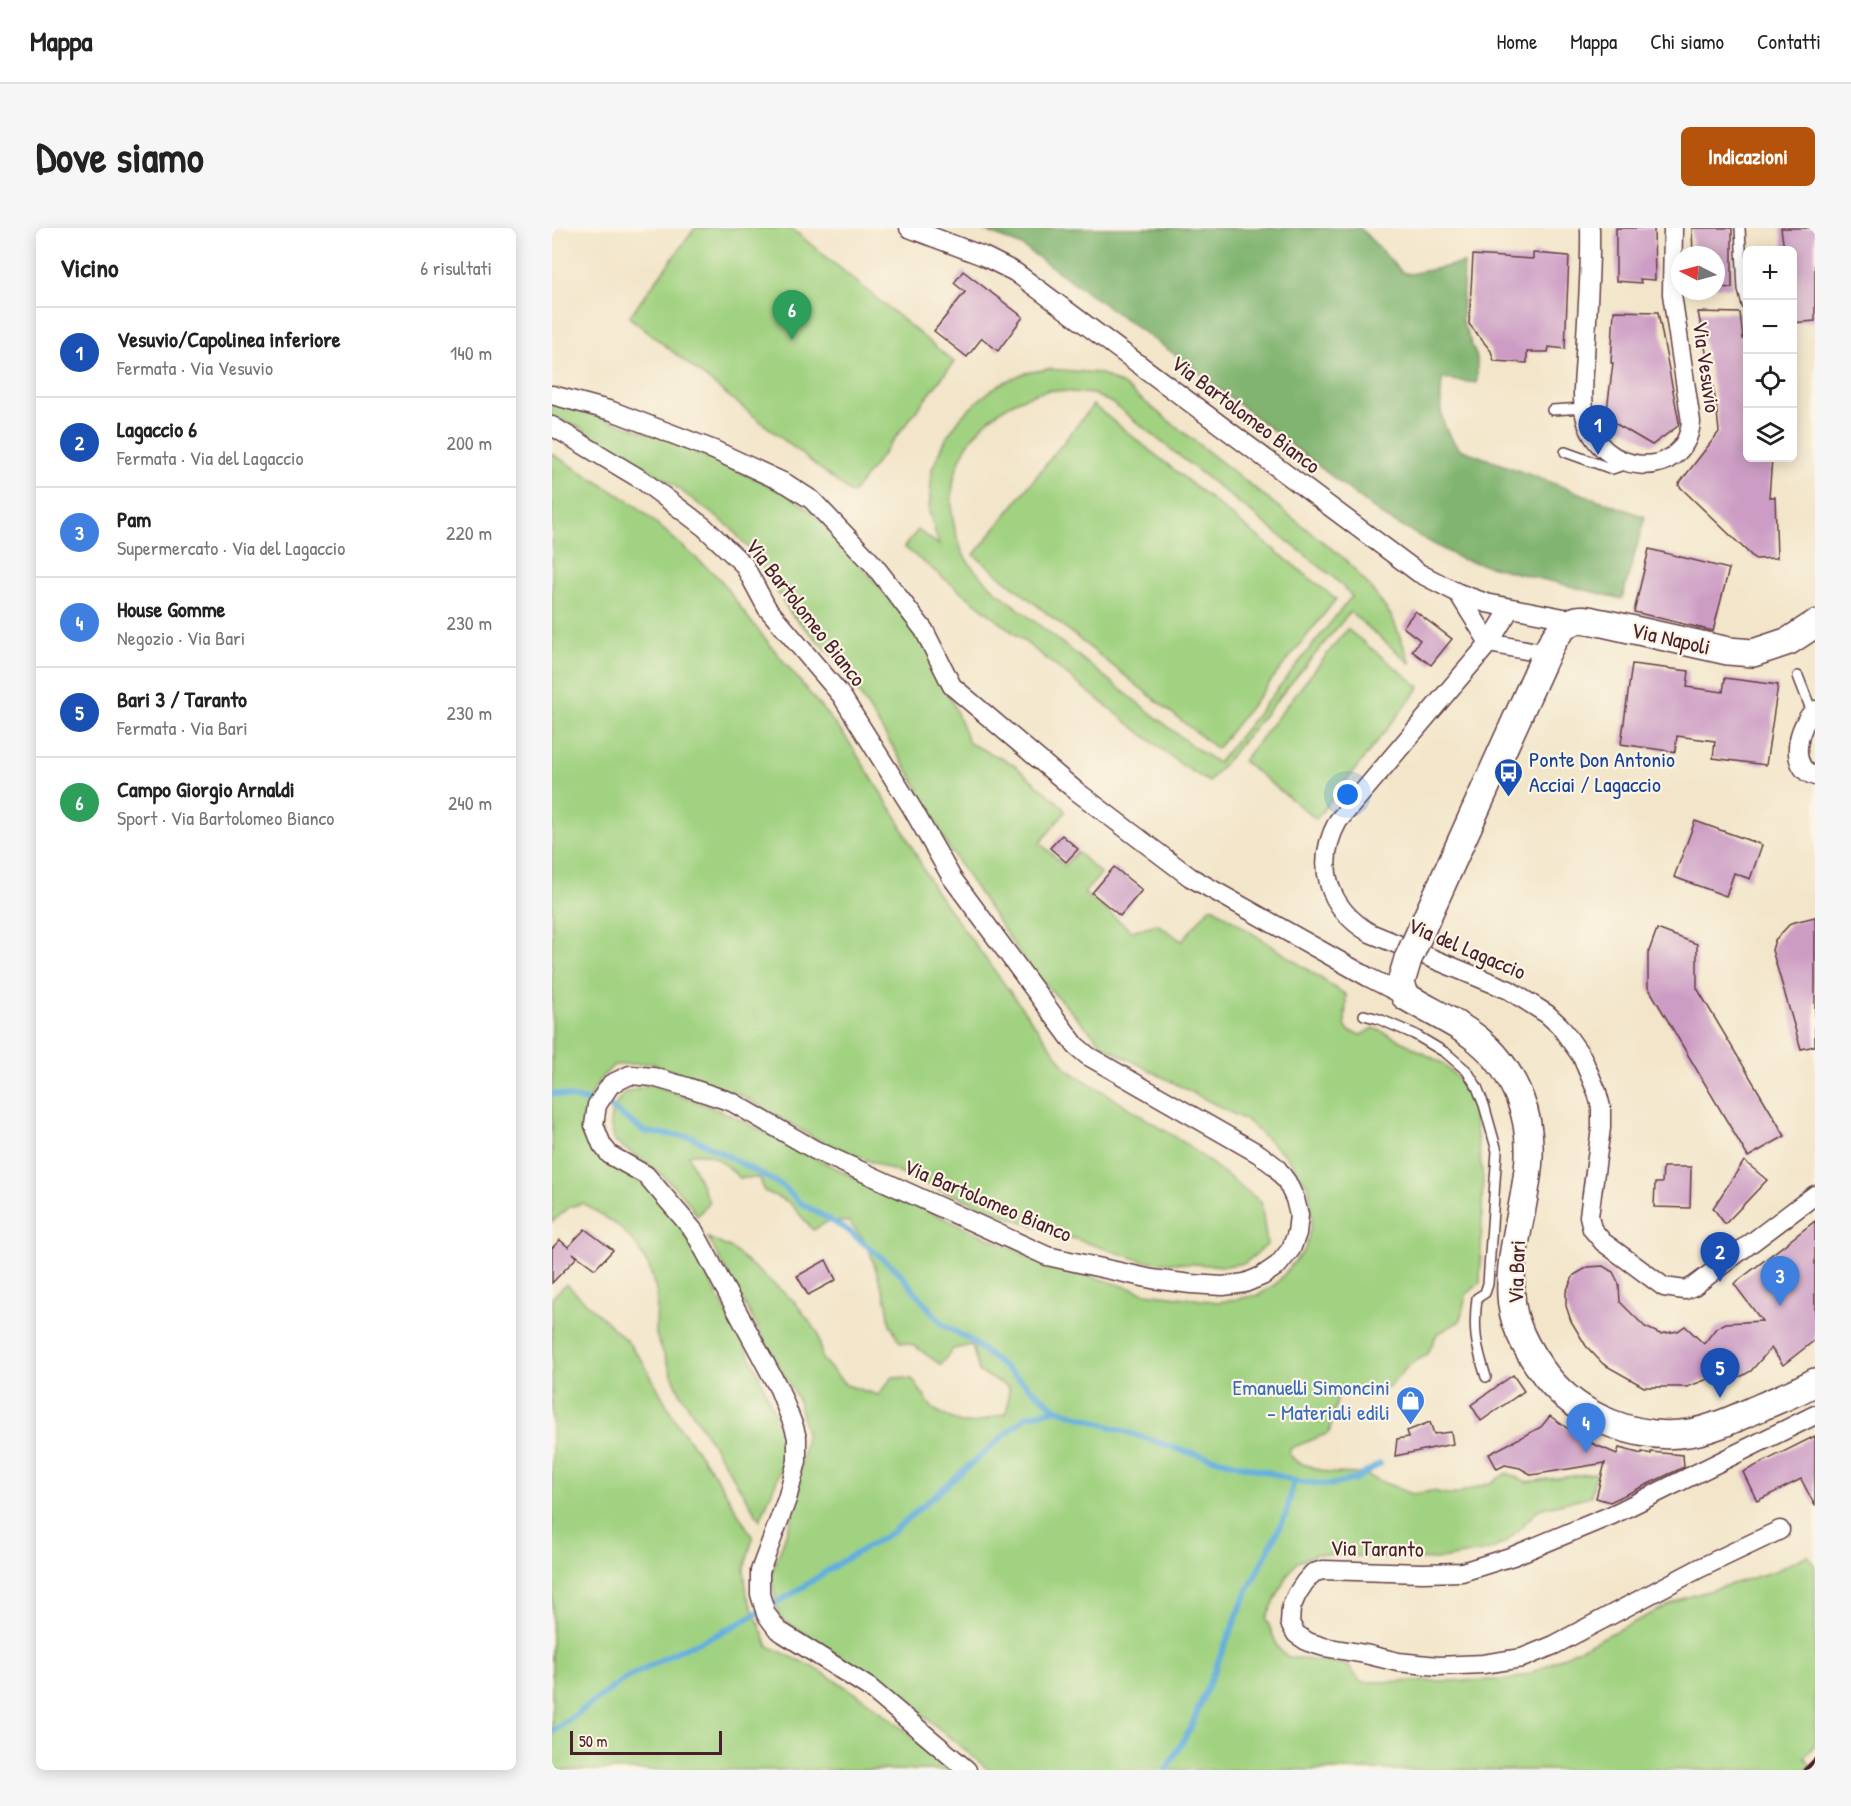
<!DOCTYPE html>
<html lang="it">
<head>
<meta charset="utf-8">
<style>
	body { margin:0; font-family:"Patrick Hand",sans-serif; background:#f6f6f6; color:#222 }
	.controls { position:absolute; right:18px; top:18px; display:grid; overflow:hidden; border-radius:9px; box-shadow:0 3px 15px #0003 }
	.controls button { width:54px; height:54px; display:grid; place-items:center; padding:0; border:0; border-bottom:2px solid #e0e0e0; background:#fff; color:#222; font:30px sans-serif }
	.compass { position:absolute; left:1119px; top:18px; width:54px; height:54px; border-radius:50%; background:#fff; box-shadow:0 3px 15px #0003; rotate:276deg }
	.scale { position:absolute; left:18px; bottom:15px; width:152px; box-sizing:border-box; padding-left:6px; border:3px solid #4a1f2b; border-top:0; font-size:16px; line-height:21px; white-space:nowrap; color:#4a1f2b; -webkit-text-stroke:4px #fcf5e5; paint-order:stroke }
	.you { position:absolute; left:796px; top:567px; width:21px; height:21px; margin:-15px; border:4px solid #fff; border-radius:50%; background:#1a73e8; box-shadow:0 0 0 9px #1a73e833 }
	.badge { display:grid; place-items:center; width:39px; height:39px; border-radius:50%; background:#b45309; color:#fff; font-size:20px; font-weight:700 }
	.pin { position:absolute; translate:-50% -50px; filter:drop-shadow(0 2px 3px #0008) }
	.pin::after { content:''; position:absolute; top:32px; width:21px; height:18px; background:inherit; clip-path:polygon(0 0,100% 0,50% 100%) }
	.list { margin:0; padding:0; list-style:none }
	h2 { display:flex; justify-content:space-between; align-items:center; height:78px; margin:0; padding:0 24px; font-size:26px }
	h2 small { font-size:20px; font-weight:400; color:#767676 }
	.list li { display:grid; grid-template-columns:39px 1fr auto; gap:18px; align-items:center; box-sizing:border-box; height:90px; padding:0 24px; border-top:2px solid #e0e0e0 }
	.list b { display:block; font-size:22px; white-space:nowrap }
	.list p { margin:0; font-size:20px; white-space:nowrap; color:#767676 }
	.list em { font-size:20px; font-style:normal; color:#767676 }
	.icon { flex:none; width:33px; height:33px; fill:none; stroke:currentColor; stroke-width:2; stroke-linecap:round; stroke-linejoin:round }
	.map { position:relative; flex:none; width:1263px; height:1542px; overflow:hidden; border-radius:9px }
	header { display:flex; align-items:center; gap:36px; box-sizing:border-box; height:84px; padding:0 30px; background:#fff; border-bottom:2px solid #e0e0e0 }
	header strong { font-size:28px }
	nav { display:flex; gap:33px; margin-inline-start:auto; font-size:21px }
	.intro { display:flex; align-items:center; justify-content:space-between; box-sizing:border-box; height:144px; padding:0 36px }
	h1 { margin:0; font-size:42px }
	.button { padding:15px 27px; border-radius:9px; background:#b45309; color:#fff; font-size:21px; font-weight:700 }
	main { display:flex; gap:36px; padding:0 36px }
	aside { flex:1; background:#fff; border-radius:9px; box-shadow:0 3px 15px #0003 }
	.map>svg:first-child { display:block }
</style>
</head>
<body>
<header>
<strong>Mappa</strong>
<nav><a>Home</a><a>Mappa</a><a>Chi siamo</a><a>Contatti</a></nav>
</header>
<div class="intro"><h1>Dove siamo</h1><a class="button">Indicazioni</a></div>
<main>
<aside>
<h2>Vicino<small>6 risultati</small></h2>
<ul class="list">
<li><span class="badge" style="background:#1a4fb4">1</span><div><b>Vesuvio/Capolinea inferiore</b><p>Fermata · Via Vesuvio</p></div><em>140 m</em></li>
<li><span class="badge" style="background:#1a4fb4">2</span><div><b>Lagaccio 6</b><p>Fermata · Via del Lagaccio</p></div><em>200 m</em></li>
<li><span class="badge" style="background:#3f7fe0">3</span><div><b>Pam</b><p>Supermercato · Via del Lagaccio</p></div><em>220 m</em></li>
<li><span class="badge" style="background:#3f7fe0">4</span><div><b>House Gomme</b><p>Negozio · Via Bari</p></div><em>230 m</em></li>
<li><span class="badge" style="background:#1a4fb4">5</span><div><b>Bari 3 / Taranto</b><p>Fermata · Via Bari</p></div><em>230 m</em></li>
<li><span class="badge" style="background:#2e9e5b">6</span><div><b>Campo Giorgio Arnaldi</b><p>Sport · Via Bartolomeo Bianco</p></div><em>240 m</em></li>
</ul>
</aside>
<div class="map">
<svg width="1263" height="1542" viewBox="0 0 1263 1542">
	<rect width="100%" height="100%" fill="#fcf5e5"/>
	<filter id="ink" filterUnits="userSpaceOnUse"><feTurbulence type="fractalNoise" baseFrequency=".0167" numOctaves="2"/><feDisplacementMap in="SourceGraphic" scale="12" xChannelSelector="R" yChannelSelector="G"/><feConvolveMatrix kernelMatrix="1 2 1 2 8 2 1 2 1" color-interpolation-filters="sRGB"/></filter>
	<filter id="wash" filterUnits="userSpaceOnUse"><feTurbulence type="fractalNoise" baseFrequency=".008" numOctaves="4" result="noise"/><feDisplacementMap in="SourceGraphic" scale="24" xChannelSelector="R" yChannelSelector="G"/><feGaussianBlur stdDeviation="1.35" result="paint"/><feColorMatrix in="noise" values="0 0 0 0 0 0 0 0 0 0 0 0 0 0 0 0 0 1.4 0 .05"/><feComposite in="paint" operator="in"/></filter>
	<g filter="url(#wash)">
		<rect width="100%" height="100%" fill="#f2e5c9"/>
		<g fill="#a1d281" stroke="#767856" stroke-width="1.5" fill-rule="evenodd">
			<polygon points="143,0 239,0 402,134 300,266 77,89"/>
			<path d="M496,141l51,4 24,12 223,175 24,27 22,30 19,47 -61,-52 -141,170 -26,-16 -279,-219 14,-17 21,15 -10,-33 3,-43 15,-32 14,-20 20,-19 19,-14 25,-11zM498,162l43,4 19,9 220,173 20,20 -134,167 -23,-15 -199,-157c-12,-12 -29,-26 -35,-42 -29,-74 12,-143 89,-159z"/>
			<path d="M0,174l110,35 121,54 33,24 83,94 36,50 34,84 44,21 49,42 3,6 -25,31 25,23 12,-14 24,22 -17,19 48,38 25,-7 25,17 29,-35 135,89 -1,31 4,5 12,4 13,-7 18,8 50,27 21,20 10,26 10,69 -3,105 -14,12 -6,26 -23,13 -10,21 -17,9 -21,23 -51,8 -9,38 -38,15 -2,6 8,8 32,11 34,1 49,20 20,-3 20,4 38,-12 17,-10 20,9 69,-9 -5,23 -52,13 -34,34 -18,8 -52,9 -119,-6 -19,8 -10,14 -21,42 12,30 10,9 59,8 14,17 147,-2 21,-6 152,-75 94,-28 33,-16 7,12v178l-11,12 7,8 -5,5h-817l-99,-82 -111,-71 -8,-42 23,-62 12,-79 -8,-34 -90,-162 24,11 63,53 23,31 4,26 24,26 32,10 15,-18 19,2 21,30 27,14h14l33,-10 2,-26 -30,-15 -7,-27 -19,4 -12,16 -28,-20 -13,-3 -10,-18 -3,-21 -20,-60 -18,-21 -20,-1 -16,9 -24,-28 -25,-11 -4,-13h-20c-17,-15 -27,-29 -52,-23l21,47 -12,14c-18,-33 -51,-54 -82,-74l-5,-19 2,-13 12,-17 27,-9 82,32 132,67 173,77 108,33 73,9 40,-7 17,-11 29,-35 7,-27 -3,-35 -21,-29 -41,-37 -142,-74 -77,-81 -78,-116 -40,-76 -70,-111 -49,-49 -35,-57 -26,-30 -62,-46 -91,-55 -25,-9z"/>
			<polygon points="541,177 784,371 665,521 422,327"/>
			<polygon points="0,226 82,276 168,351 197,391 295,511 345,590 382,661 516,842 633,915 709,974 715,1017 693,1035 674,1038 591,1033 459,990 268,913 190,868 99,835 62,837 48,851 35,875 37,910 43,923 58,935 98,959 129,998 204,1140 232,1207 231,1237 208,1292 128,1165 104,1107 105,1066 97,1039 83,1015 65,997 31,975 18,979 0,994"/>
			<polygon points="795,401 868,459 764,591 691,533"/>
			<polygon points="14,1056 75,1113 91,1134 126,1197 163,1247 201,1310 192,1341 195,1367 216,1418 263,1440 313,1471 403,1542 0,1542 0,1070"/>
		</g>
		<path fill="#80b46f" stroke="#656a4d" stroke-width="1.5" d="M427,0h381l42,44 8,2 54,-11 -2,58 15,37v25l-35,-4c-3,30 -3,48 18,70l185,68 -23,82 -161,-40 -78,-43 -206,-160 -155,-110z"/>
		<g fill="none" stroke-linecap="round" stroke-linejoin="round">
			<g stroke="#64afdd" stroke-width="6">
				<polyline points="0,865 57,878 93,904 140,909 231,958 247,974 297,1003 346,1043 390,1096 418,1112 505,1181 629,1222 719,1245 742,1253 779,1257 804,1251 828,1236"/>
				<polyline points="0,1504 73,1451 126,1423 169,1405 240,1366 284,1337 339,1305 475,1188 505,1181"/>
				<polyline points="614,1542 638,1501 695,1364 734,1287 742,1253"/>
			</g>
		</g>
		<g id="blocks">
			<g fill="#cc9cc4">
				<polygon points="1064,0 1102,0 1103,52 1088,51 1089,55 1064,53"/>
				<polygon points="1140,0 1180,0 1180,60 1164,59 1164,27 1141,27"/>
				<polygon points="1229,0 1263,0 1263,93 1240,95 1240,22 1232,22"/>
				<polygon points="981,25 1017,28 1013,121 997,119 996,124 975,124 975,135 942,133 939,123 917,96 921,27 981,31"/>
				<polygon points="411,43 471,89 446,123 430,110 415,129 382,103 413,64 402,55"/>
				<polygon points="1062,83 1106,84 1127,194 1126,198 1100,217 1054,190 1061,135 1059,135"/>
				<polygon points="1146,84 1188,85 1191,111 1196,109 1196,230 1220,230 1217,269 1223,269 1225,330 1203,331 1126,257 1167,204 1164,174"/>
				<polygon points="1097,321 1177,341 1161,403 1082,384"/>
				<polygon points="863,383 900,411 879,437 860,423 868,412 851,399"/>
				<polygon points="1080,436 1137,443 1135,459 1171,464 1173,450 1226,457 1214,537 1161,530 1163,513 1125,508 1123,524 1069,516"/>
				<polygon points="1143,593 1210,617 1198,651 1182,645 1174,668 1122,649"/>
				<polygon points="510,607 526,621 514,634 498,620"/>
				<polygon points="562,639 590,662 568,688 540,665"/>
				<polygon points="1263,689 1263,818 1249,821 1220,722 1223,712 1239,695"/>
				<polygon points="1105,701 1145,716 1145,760 1233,908 1196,929 1096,759 1096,726"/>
				<polygon points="1192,933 1215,952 1173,996 1161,980"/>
				<polygon points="1111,939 1139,939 1138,980 1102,979 1103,955 1110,955"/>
				<polygon points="1263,993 1263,1112 1231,1137 1219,1120 1199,1143 1190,1148 1179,1149 1169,1146 1135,1159 1092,1159 1051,1136 1034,1118 1019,1093 1014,1078 1014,1064 1022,1047 1036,1039 1051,1038 1061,1044 1067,1056 1068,1074 1093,1099 1108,1106 1126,1103 1133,1098 1152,1116 1164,1100 1174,1095 1210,1093 1182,1056"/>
				<polygon points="33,1001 61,1022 43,1041 21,1025 25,1029 0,1055 0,1020 8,1012 16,1019"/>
				<polygon points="274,1032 284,1052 256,1067 245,1048"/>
				<polygon points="961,1147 972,1163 929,1193 919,1177"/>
				<polygon points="998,1188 1032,1212 1065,1226 1067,1220 1090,1226 1090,1224 1099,1226 1099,1224 1131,1227 1132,1239 1058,1274 1044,1270 1053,1235 980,1247 968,1240 953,1237 945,1241 937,1226 989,1199"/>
				<polygon points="878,1194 882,1206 899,1204 901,1216 843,1228 845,1211 857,1209 855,1203"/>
				<polygon points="1263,1208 1263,1278 1249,1251 1205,1273 1191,1244"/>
			</g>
		</g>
	</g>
	<g filter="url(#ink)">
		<use href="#blocks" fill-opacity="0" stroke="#633d43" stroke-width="1.5"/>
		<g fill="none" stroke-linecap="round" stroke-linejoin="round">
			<defs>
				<g id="lane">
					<polyline points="1188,0 1191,61 1195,77"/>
					<polyline points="1000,182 1032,180"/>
					<polyline points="1013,224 1060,241 1069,238 1072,233"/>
					<polyline points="1246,448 1260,484"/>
					<path d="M812,787l15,4 35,15 32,19 21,18 10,16 7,18 13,46 -9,133 -3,9 -8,5c-4,33 -1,47 9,79"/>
				</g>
				<g id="street">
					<polyline points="357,0 431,28 463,44 867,345 906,365 934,375 1022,392"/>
					<path d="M1038,0c1,43 -3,85 -5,128 -1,19 -4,41 0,59 12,61 100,69 106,7l-19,-128 1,-66"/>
					<polyline points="0,167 60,183 162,222 235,256 260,272 321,336 372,402 400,458 523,562 638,649 816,749 853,768"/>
					<polyline points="0,198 90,252 152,299 192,337 215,380 289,467 360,580 400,650 524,818 536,828 707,926 724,939 735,954 743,971 747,987 745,1005 739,1021 726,1037 710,1048 693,1055 671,1058 639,1056 600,1051 495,1028 263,922 180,874 135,859 101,849 78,847 59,856 45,877 42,897 50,917 58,927 94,947 142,1003 227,1161 242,1199 245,1210 245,1233 235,1271 208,1343 208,1366 214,1386 226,1402 318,1460 415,1542"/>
					<polyline points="906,365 937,415 995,426"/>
					<path d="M958,381l-21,34 -151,178c-24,44 -10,87 32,112l139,57 38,24 13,12 22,31 15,35 4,15v21l-12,88 3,13 11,13 61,45 21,3 9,-4 121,-91"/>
					<path d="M1263,482c-17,14 -28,58 0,66"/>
					<polyline points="1228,1302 1148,1340 1002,1417 970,1430 931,1436 886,1438 846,1434 813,1426 772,1419 756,1414 744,1406 738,1395 739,1380 745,1366 753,1354 761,1345 771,1342 870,1345 910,1344 961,1328 1060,1287 1263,1187"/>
				</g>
				<g id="secondary">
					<path d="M990,435c7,-15 15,-36 32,-42 8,-4 20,1 29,2l125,28 25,2 36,-12 26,-17"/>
					<path d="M856,731l-7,23 4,14c52,31 91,41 115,103 26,65 -12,130 -9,196 1,31 18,59 36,82 33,41 90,64 142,56 25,-4 49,-16 72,-26 18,-8 37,-15 54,-25"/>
				</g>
			</defs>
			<use href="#lane" stroke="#633d43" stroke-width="12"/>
			<use href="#street" stroke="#633d43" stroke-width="21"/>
			<use href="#secondary" stroke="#633d43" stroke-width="30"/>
			<use href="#lane" stroke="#fff" stroke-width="9"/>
			<use href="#street" stroke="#fff" stroke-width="18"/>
			<use href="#secondary" stroke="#fff" stroke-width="27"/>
			<polyline stroke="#4a1f2b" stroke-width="4.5" points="1253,1542 1263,1532"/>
			<defs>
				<polyline id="secondary-bridge" points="856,731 990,435"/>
			</defs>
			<use href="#secondary-bridge" stroke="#633d43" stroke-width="30" stroke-linecap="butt"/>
			<use href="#secondary-bridge" stroke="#fff" stroke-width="27"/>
		</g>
	</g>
	<defs>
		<symbol id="bus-pin" viewBox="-11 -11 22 30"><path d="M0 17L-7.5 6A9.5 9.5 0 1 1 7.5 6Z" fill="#1a4fb4" stroke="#fcf5e5"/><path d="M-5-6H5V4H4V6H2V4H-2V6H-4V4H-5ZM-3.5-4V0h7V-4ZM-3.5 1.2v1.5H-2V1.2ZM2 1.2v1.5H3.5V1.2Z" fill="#fff"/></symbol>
		<symbol id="shop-pin" viewBox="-11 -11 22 30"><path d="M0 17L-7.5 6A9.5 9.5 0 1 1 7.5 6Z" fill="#3f7fe0" stroke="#fcf5e5"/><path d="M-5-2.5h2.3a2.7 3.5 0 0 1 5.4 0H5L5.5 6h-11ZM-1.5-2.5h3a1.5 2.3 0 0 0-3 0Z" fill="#fff"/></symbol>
	</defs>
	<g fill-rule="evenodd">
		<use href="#bus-pin" x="940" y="528" width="33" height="45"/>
		<use href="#shop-pin" x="842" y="1156" width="33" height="45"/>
	</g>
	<g text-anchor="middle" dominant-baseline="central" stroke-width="4.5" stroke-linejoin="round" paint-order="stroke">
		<g font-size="22" fill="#4a1f2b" stroke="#fcf5e5">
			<text transform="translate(1155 139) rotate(82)">Via Vesuvio</text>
			<text transform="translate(694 186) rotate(37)">Via Bartolomeo Bianco</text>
			<text transform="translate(254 384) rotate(52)">Via Bartolomeo Bianco</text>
			<text transform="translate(1119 410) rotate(13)">Via Napoli</text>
			<text transform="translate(915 720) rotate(23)">Via del Lagaccio</text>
			<text transform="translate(436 972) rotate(23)">Via Bartolomeo Bianco</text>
			<text transform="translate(964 1044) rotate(-88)">Via Bari</text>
			<text transform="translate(825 1320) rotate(1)">Via Taranto</text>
		</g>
		<g font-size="22" fill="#164399" stroke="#fcf5e5" text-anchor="start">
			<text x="977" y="531">Ponte Don Antonio<tspan x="977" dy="25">Acciai / Lagaccio</tspan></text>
		</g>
		<g font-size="22" fill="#366cbe" stroke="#fcf5e5" text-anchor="end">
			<text x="838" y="1159">Emanuelli Simoncini<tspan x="838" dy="25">- Materiali edili</tspan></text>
		</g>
	</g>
</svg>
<div class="controls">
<button>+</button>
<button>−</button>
<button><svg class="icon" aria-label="locate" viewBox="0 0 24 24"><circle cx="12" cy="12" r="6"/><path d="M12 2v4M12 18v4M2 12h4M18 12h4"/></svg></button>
<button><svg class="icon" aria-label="layers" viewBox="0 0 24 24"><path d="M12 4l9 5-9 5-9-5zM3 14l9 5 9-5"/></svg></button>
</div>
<svg class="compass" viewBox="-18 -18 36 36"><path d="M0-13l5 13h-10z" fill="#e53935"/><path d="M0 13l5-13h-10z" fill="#767676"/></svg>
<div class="scale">50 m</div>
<div class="you"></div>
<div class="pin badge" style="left:1046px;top:227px;background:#1a4fb4">1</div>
<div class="pin badge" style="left:1168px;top:1054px;background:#1a4fb4">2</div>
<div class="pin badge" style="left:1228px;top:1078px;background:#3f7fe0">3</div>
<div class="pin badge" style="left:1034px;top:1225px;background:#3f7fe0">4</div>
<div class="pin badge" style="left:1168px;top:1170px;background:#1a4fb4">5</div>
<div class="pin badge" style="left:240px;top:112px;background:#2e9e5b">6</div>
</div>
</main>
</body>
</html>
